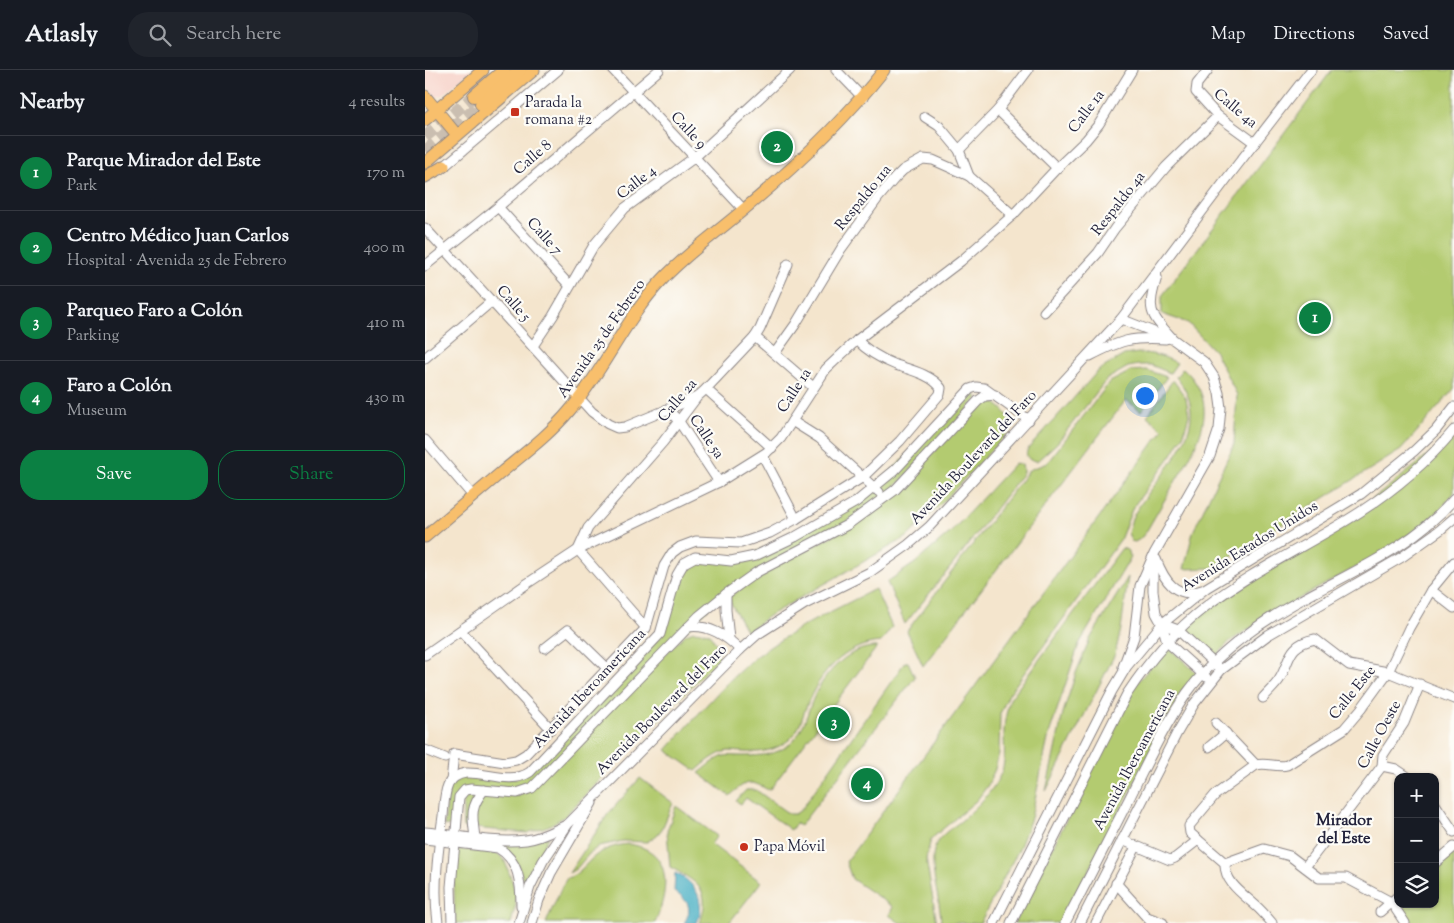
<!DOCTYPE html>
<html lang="en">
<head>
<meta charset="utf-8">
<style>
	body { margin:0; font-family:"Sorts Mill Goudy",serif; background:#20242c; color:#f1f3f6 }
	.controls { position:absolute; right:15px; bottom:15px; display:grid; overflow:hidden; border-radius:10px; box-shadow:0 1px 4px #0004 }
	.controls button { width:45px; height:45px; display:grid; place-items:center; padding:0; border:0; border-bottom:1px solid #363941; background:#171b24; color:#f1f3f6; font:25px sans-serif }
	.you { position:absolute; left:719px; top:325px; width:18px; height:18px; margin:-12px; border:4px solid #fff; border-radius:50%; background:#1a73e8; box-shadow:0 0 0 8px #1a73e833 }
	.badge { display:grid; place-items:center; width:32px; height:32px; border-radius:50%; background:#0b8043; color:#fff; font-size:16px; font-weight:700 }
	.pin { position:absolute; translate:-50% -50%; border:2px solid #fff; box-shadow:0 1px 5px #0006 }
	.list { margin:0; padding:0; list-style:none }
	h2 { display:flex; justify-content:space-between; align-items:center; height:65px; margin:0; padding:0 20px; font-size:21px }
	h2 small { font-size:16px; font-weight:400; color:#9ea1a6 }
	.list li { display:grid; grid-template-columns:32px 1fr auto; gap:15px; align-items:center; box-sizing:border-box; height:75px; padding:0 20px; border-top:1px solid #363941 }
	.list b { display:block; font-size:19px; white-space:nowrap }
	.list p { margin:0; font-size:16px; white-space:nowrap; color:#9ea1a6 }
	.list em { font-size:16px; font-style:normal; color:#9ea1a6 }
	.actions { display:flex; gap:10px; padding:15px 20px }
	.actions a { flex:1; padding:11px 0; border:1px solid #0b8043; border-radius:20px; text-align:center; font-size:18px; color:#0b8043 }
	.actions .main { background:#0b8043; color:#fff }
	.icon { flex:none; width:28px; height:28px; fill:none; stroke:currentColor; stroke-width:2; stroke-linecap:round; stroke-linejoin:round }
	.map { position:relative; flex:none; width:1029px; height:853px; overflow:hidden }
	header { display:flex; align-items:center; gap:30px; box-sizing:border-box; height:70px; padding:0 25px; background:#171b24; border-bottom:1px solid #363941 }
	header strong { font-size:24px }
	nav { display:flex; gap:28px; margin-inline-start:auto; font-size:18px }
	.search { width:350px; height:45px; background:#20242c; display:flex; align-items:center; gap:12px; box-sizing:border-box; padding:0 18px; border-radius:20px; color:#9ea1a6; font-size:19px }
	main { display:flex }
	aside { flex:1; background:#171b24 }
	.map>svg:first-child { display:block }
</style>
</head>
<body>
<header>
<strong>Atlasly</strong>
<div class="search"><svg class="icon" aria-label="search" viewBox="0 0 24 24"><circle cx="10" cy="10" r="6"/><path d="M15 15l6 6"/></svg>Search here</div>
<nav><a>Map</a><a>Directions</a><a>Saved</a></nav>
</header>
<main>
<aside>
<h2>Nearby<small>4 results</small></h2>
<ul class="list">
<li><span class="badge">1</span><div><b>Parque Mirador del Este</b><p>Park</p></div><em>170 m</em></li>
<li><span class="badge">2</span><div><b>Centro Médico Juan Carlos</b><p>Hospital · Avenida 25 de Febrero</p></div><em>400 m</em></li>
<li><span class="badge">3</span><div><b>Parqueo Faro a Colón</b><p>Parking</p></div><em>410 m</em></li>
<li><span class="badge">4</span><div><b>Faro a Colón</b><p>Museum</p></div><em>430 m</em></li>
</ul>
<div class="actions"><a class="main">Save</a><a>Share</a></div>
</aside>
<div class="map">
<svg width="1029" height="853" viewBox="0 0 1029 853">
	<rect width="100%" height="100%" fill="#fdfcf7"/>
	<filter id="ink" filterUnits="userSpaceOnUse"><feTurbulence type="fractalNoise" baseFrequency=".02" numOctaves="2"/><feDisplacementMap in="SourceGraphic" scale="10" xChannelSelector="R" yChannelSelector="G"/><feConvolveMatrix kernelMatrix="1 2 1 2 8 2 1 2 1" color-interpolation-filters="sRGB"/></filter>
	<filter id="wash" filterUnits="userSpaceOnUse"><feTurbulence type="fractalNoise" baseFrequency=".0096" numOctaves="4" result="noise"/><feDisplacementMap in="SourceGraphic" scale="20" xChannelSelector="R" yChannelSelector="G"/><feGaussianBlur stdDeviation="1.12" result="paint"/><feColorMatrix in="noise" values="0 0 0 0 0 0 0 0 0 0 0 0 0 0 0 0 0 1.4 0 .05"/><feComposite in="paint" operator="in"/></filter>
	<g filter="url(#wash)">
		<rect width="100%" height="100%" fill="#f4e5cd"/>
		<polygon fill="#f7d1c8" points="0,0 46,0 17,25 11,27 0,14"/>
		<g fill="#b3cb6f" stroke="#6a7655">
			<polygon points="907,0 1029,0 1029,319 976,380 787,498 759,499 768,462 809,374 812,325 790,282 763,253 737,244 737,226"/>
			<path d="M713,283c15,0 26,3 39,10l-7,10 -19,-8h-12l-11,2 -21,12 -50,64 -20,18 -7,-1c-3,-3 -5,-6 -2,-11l70,-78 26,-16z"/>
			<path d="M758,298c40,37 15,76 -8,114 -10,17 -19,33 -29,50l-6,7 -5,3 -4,-1 -3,-8 4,-15c24,-44 88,-90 44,-141z"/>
			<polygon points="721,300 742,307 716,341 701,330 498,596 482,561 604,400 622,393 685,312 706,301"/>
			<polygon points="748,310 761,328 764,345 758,366 746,386 708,437 695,470 584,624 575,644 574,683 570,699 563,715 552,730 506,769 501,789 512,853 475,853 464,845 468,837 427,809 421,792 738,360 722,346"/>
			<polygon points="546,323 550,324 553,328 468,419 416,456 299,523 104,717 92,721 38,719 29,757 19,755 24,718 33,707 92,709 224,580 260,494 272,489 307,493 432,434"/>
			<path d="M563,330c13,5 19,13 26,26l-73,78 -34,33 -137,78 -23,17 -19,-34 34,-25 87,-46 38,-25 92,-97z"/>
			<polygon points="1029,365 1029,423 1014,441 995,457 946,489 855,539 804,572 789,589 761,560 784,538 901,466"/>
			<polygon points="590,393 597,395 598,399 598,403 532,489 480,554 462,512 490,493 526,462"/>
			<path d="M697,478l5,2 4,7 -52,87 -30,90 -18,84 -12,31 -39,74h-39c0,-22 -13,-56 -6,-76 3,-11 17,-19 26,-26 16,-14 33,-30 41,-50 4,-13 2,-25 2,-38 0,-12 3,-23 6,-34z"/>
			<polygon points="703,507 696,559 690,584 621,721 638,643 651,603 665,569"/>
			<path d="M450,519l17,38 -11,15c-36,2 -62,32 -74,63 -5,12 -7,25 -17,34 -14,12 -29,14 -47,13 -4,0 -10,-1 -15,-1 -12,2 -23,12 -32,20l-30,-21c29,-31 57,-67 90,-93 36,-28 79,-47 119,-68z"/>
			<polygon points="269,561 284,563 292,575 294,588 139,747 123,756 102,763 38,757 38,729 44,723 94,726 261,564"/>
			<path d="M452,577l-106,141 -3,2c-18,-11 -23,-9 -38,6l-31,-23c7,-5 16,-14 25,-17 4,-1 10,0 15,0 20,0 39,0 54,-15 12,-13 14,-29 21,-44 11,-24 35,-51 63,-50z"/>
			<polygon points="743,577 773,604 755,624 637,853 589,853 710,615"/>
			<polygon points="480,592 483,592 490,607 375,756 371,753 366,760 321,728 316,734 311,731 321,720 331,720 364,744 370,744 376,740"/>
			<polygon points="215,708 248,733 237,759 231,766 222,772 198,771 174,776 164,784 151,799 144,803 183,744"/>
			<path d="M251,736l41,30 -6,8 50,38 -32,41h-29c12,-34 -3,-41 -30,-56l-3,-36z"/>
			<polygon points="123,767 100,814 91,794 66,772"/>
			<path d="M203,774c46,6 41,46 27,79h-109l16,-37 5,-8c12,-3 18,-14 28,-22 9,-7 21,-11 33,-12z"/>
			<polygon points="34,779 73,784 79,789 90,819 91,834 86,853 30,853 29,814"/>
			<polygon points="1029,782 1029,853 988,853 981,845 977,834 1010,834 1010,799"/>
		</g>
		<path fill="#44aec3" stroke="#33687f" d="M250,803c21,9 31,28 22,50h-13c9,-14 5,-23 -10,-31z"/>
	</g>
	<g filter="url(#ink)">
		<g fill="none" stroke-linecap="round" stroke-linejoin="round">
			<g stroke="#cabeb0" stroke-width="12" stroke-dasharray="12 6" stroke-linecap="butt">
				<polyline points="0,67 49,26"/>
				<polyline points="0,81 56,34"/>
			</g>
			<defs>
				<g id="minor">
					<polyline points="188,0 319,140"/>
					<polyline points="411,0 438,28"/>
					<polyline points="783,0 772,14 771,22 793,46 830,73"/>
					<polyline points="573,40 632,98"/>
					<polyline points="500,47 514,56 534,80 544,106"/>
					<polyline points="534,80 573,40 603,0"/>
					<polyline points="15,100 133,0"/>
					<polyline points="73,137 145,216"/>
					<polyline points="0,158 167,342 183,354 192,358 200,357 270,328"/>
					<polyline points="0,196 73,137 234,0"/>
					<path d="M732,207c-10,33 -8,36 15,61"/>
					<polyline points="619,242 673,183 690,158 741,97 793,46"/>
					<polyline points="696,249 749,270 779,292 789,307 794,323 796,338 794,359 785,386 729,484 715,516 709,567 698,597"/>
					<polyline points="330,267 388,317"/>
					<polyline points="108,276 128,246 169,175 200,138 270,87 365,0"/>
					<polyline points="350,283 370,255 416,179 453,128 470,108 478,100 498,89 508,90 544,106 588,145"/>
					<path d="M665,286c31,-16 41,-19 76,-17"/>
					<polyline points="0,288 67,231"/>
					<polyline points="281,319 347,378"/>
					<polyline points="242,339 253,350 294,412"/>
					<polyline points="367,351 394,368 454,422"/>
					<polyline points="0,370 48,426"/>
					<polyline points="338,386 371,449"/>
					<path d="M731,489c8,21 20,41 46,31"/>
					<polyline points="728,492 728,521 731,543 737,554 742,572 781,607"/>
					<polyline points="1006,520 1029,538"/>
					<polyline points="301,524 301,540 304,569"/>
					<polyline points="737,554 753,560 793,597"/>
					<path d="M263,557c20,-3 39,9 52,23"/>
					<polyline points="221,558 153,480 163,458 238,372 272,327 281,319 330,267 335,259 363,194"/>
					<polyline points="36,561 126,659"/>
					<polyline points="120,578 143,560 183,599"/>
					<polyline points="0,585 103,513 153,480 294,412 342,382 356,368 401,299 432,270 536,191 588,145 632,98 661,70 674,54 707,0"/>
					<path d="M838,628c5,-6 12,-12 16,-18 12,-19 7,-35 36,-41l34,26 39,7 66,27"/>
					<polyline points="791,653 831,695"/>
					<polyline points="784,677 801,663"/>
					<polyline points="0,680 20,688"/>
					<polyline points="957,696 971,699 983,707"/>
					<path d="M26,711l3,-27 51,8 11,-2 10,-6 120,-126 18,-62 8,-13 8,-6 16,-6 45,2 29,-10 26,-14 67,-42 37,-36 40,-47 1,-6c-9,-13 -30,-18 -45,-23 -15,-6 -28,-13 -39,-25"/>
					<polyline points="1010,734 1029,762"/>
					<path d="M0,762c33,3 68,12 101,8 15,-2 27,-9 40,-15"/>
					<path d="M50,767c-3,-21 -5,-30 9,-47"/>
					<path d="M0,769l73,9c21,12 23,35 23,58"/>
					<polyline points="697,770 745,790 750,788 773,770"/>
					<polyline points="800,793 839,779 865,786 894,808 921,808 966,832 980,853"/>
					<polyline points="1010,793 1029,777"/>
					<polyline points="880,797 957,696 958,685 979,653 995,614"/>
					<polyline points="691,813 727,853"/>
					<polyline points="955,842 973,826"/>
					<polyline points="722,847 738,853"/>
					<path d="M13,853c-5,-35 0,-72 5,-107 1,-10 1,-22 5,-31 3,-7 11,-11 18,-12 21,-1 45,12 64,-1l130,-138 17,-59 7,-12 11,-6 36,4 24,-5 40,-19 61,-35 39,-32 75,-81 6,-2 8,1 45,32"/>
					<polyline points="27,853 26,817 34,727 40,720 46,719 92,723 107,718 274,546 301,524 332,502 422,455 470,420 553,331 560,326 570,325"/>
					<polyline points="94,853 105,817 118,791 143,754 315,580 333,564 380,534 445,502 483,475 504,457 696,249 803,107 886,0"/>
					<polyline points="107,853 114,830 126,803 167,733"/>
					<polyline points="569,853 687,621 702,596 737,554 781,518 936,424 989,381 1011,360 1029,337"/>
					<path d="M586,853l116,-229c21,-32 47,-63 78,-87 48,-37 104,-62 155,-95 34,-22 68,-51 94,-82"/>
					<path d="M640,853c22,-41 43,-83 64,-124 18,-36 35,-73 58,-106 16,-22 38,-42 59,-58 66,-51 153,-72 208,-136"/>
					<polyline points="655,853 752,663 769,634 796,600 843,565 977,487 1015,460 1029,448"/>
					<polyline points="671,853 711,777"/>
					<path d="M847,853c-5,-6 -11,-13 -17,-18 -12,-11 -31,-23 -30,-42l-35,-30 -1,-7 26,-31 41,-30c11,-3 21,3 31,0l57,-36 17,-20 27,-37 21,-44 22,-38 23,-28"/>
				</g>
				<g id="major">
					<polyline points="0,26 32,65"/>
					<polyline points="0,50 58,0"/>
					<polyline points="0,93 109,0"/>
					<polyline points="0,107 19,96"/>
					<path d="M0,467c26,-22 52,-44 78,-66 23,-19 48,-38 67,-61 35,-41 55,-91 92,-130 24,-26 53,-46 80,-69 52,-43 101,-89 142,-141"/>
				</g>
				<g id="highway">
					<polyline points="49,26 79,0"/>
					<polyline points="56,34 95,0"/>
				</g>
			</defs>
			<use href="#minor" stroke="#8b8484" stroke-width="11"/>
			<use href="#major" stroke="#8b8484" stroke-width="13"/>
			<use href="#highway" stroke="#8b8484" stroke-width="14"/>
			<use href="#minor" stroke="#fff" stroke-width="9"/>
			<use href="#major" stroke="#f8bf6c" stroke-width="11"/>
			<use href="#highway" stroke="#f8bf6c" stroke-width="12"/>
		</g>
	</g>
	<g fill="#c8321e" stroke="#fdfcf7" stroke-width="2">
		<rect x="85" y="37" width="10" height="10" rx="2.5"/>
		<circle cx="319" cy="777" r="5"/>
	</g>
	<g text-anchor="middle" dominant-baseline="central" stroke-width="4.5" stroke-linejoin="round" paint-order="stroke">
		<g font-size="15" fill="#22223b" stroke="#fdfcf7" text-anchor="start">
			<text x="100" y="33">Parada la<tspan x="100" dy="17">romana #2</tspan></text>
			<text x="329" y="777">Papa Móvil</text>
		</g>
		<g font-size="15" fill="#22223b" stroke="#fdfcf7">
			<text transform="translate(810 39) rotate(40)">Calle 4a</text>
			<text transform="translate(662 42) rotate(-53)">Calle 1a</text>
			<text transform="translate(263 61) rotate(47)">Calle 9</text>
			<text transform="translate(108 88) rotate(-41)">Calle 8</text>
			<text transform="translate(212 113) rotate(-38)">Calle 4</text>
			<text transform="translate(439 128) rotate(-51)">Respaldo 11a</text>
			<text transform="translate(694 134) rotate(-52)">Respaldo 4a</text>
			<text transform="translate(119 167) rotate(48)">Calle 7</text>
			<text transform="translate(88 234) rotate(48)">Calle 5</text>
			<text transform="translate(177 269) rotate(-55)">Avenida 25 de Febrero</text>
			<text transform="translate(370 321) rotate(-57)">Calle 1a</text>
			<text transform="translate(253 331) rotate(-50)">Calle 2a</text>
			<text transform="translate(281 367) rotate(56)">Calle 5a</text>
			<text transform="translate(549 388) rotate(-47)">Avenida Boulevard del Faro</text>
			<text transform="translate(825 477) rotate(-32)">Avenida Estados Unidos</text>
			<text transform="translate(165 619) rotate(-47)">Avenida Iberoamericana</text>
			<text transform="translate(928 623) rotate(-51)">Calle Este</text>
			<text transform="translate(237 640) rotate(-45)">Avenida Boulevard del Faro</text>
			<text transform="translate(955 665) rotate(-62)">Calle Oeste</text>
			<text transform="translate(710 690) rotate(-62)">Avenida Iberoamericana</text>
		</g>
		<g font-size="16" font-weight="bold" fill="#22223b" stroke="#fdfcf7">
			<text x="919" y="751">Mirador<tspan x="919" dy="18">del Este</tspan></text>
		</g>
	</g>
</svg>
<div class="controls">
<button>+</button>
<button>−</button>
<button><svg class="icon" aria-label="layers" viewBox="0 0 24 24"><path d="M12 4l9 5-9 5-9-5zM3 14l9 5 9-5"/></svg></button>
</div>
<div class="you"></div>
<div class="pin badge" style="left:890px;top:248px">1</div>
<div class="pin badge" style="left:352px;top:77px">2</div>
<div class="pin badge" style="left:409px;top:653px">3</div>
<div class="pin badge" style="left:442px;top:714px">4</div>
</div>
</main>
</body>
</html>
